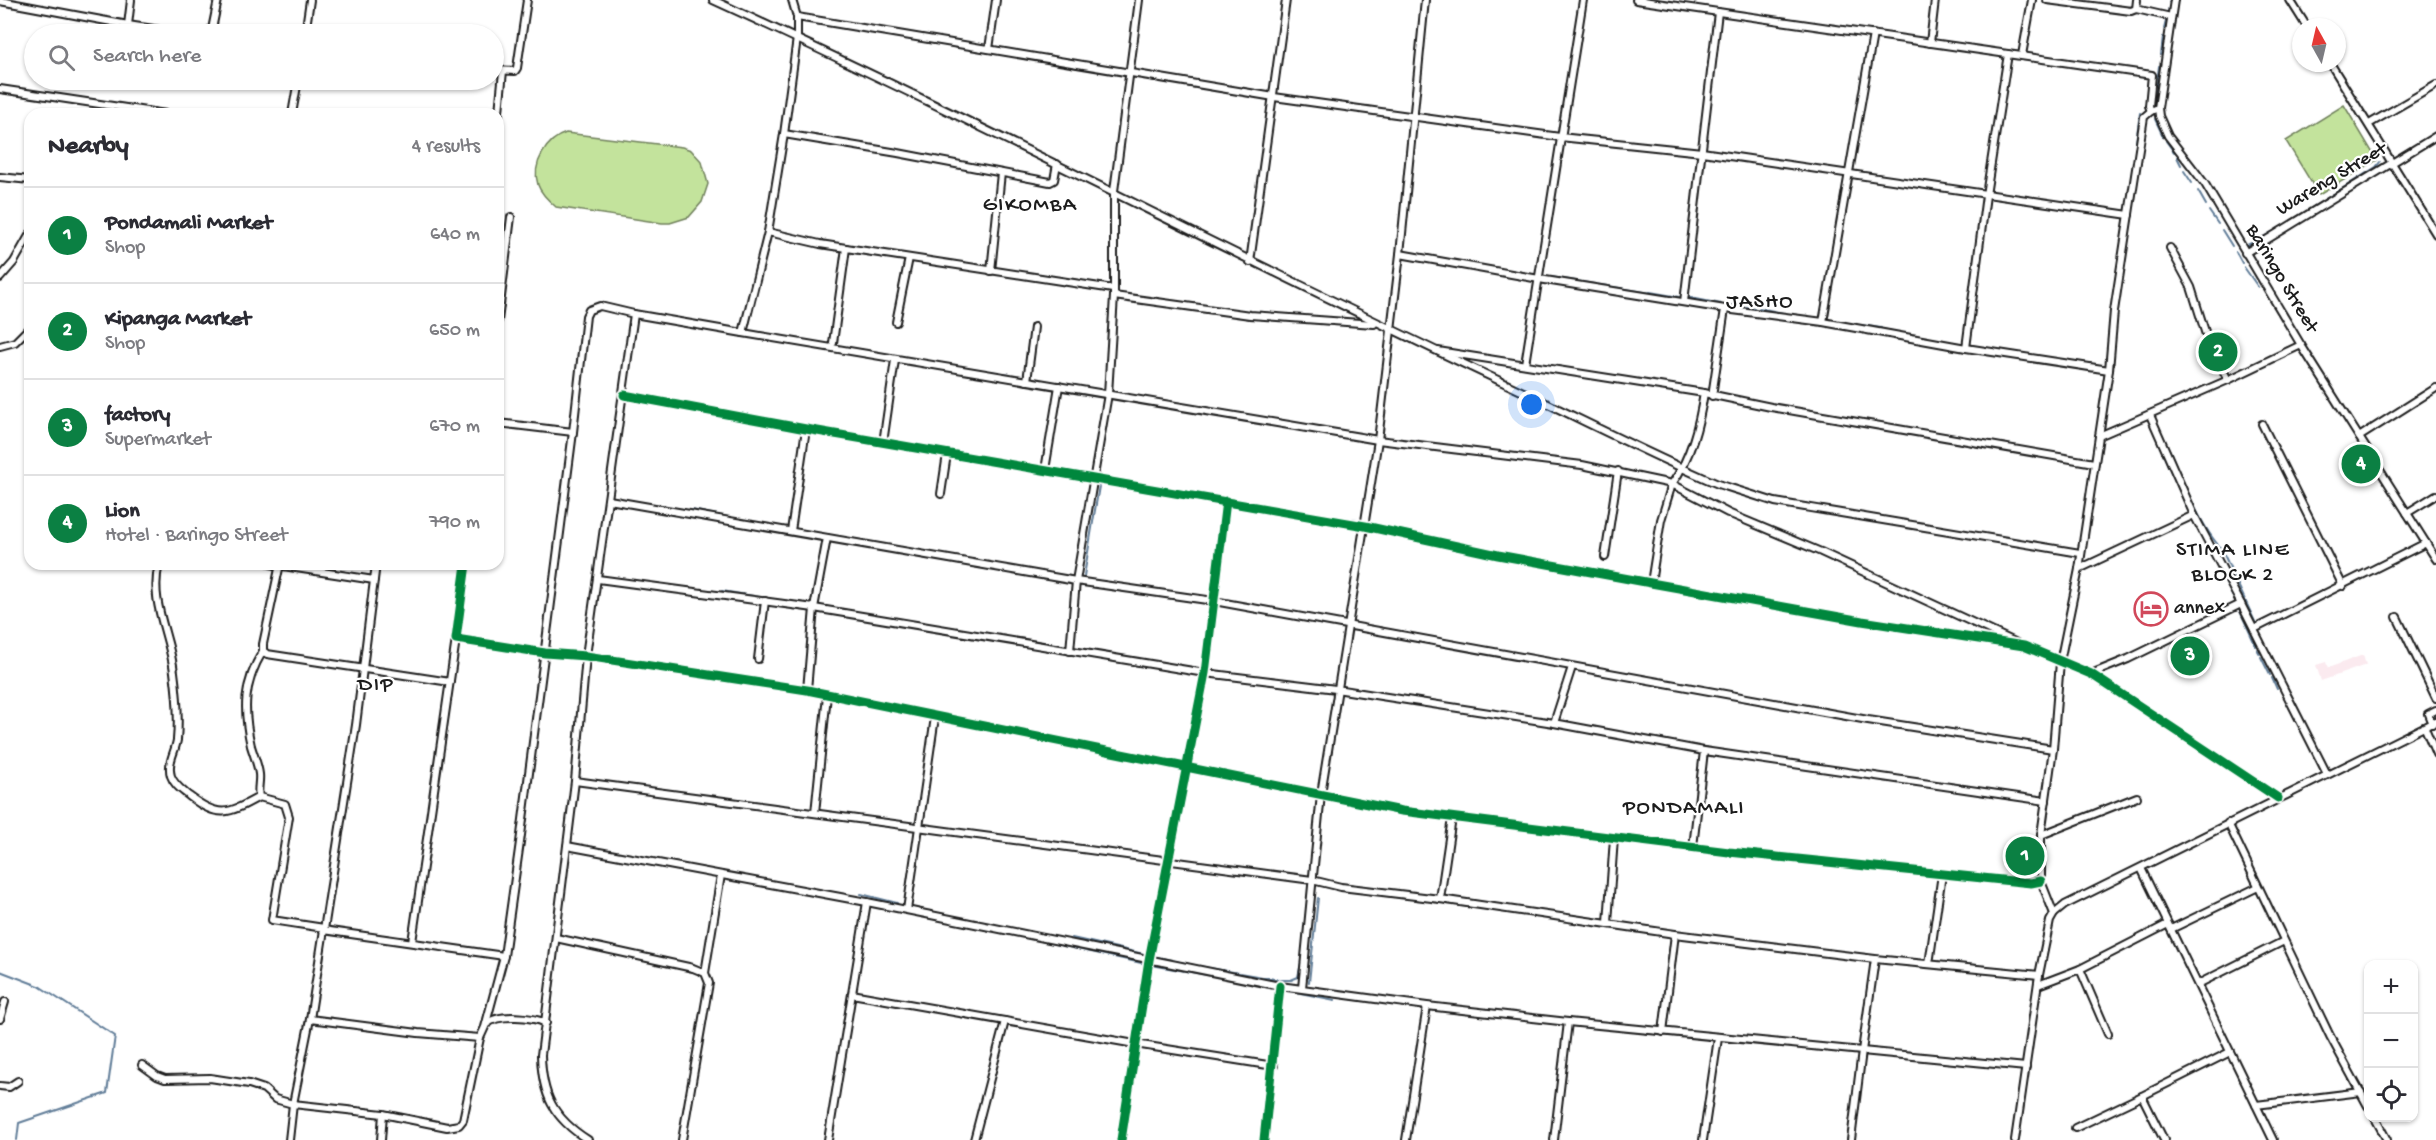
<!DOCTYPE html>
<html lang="en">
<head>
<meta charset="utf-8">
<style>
	body { margin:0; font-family:"Gochi Hand",sans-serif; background:#f7f7f7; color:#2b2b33 }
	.controls { position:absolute; right:18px; bottom:18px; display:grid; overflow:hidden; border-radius:12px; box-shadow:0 2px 4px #0004 }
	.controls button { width:54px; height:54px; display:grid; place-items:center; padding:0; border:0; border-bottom:2px solid #e1e1e2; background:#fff; color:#2b2b33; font:30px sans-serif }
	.compass { position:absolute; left:2292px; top:18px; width:54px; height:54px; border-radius:50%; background:#fff; box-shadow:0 2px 4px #0004; rotate:352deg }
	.you { position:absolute; left:1532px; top:405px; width:21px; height:21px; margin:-15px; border:4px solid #fff; border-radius:50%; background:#1a73e8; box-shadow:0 0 0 9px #1a73e833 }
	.badge { display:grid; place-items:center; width:39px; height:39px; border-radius:50%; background:#0b8043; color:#fff; font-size:20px; font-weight:700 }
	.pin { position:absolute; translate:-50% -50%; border:3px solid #fff; box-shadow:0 2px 6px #0006 }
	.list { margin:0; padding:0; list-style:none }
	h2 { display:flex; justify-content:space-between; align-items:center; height:78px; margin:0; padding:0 24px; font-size:26px }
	h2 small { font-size:20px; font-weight:400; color:#7c7c81 }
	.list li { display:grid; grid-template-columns:39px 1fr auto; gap:18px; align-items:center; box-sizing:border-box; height:96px; padding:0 24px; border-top:2px solid #e1e1e2 }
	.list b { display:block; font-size:22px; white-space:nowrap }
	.list p { margin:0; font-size:20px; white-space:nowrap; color:#7c7c81 }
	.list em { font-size:20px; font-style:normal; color:#7c7c81 }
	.icon { flex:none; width:33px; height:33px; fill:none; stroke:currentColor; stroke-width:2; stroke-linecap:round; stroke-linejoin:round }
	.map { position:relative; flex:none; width:2436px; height:1140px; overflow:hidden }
	.search { position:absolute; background:#fff; box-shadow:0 2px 4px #0004; left:24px; top:24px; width:480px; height:66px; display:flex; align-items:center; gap:15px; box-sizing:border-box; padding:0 21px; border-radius:33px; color:#7c7c81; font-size:22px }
	.panel { position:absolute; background:#fff; box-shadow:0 2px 4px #0004; left:24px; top:108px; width:480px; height:462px; border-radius:18px }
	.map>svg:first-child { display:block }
</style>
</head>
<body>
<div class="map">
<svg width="2436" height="1140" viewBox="0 0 2436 1140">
	<rect width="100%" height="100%" fill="#fff"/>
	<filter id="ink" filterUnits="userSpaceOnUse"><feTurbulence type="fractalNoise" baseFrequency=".0167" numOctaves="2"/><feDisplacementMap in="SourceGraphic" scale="12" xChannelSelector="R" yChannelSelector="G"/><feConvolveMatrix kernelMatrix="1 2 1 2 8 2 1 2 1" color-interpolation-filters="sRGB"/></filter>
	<g filter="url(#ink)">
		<polygon fill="#fbeaef" points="2363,655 2366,665 2321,681 2316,665 2326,662 2328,668"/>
		<g fill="#c3e39c" stroke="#70805c" stroke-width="1.5">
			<polygon points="2344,105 2377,160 2319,195 2286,141"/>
			<path d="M566,133l116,14 9,3 11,12 6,22 -6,18 -13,15 -19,6h-8l-106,-16c-7,-6 -15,-13 -18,-22 -7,-21 9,-46 28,-52z"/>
		</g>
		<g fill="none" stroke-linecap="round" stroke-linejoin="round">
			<g stroke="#627e99" stroke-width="2">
				<polyline points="2169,2 2170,0"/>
				<polyline points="2168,13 2169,7"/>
				<polyline points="2145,15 2161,18"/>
				<polyline points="2164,29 2166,21"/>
				<polyline points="2161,55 2163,37"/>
				<polyline points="2154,108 2159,66"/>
				<polyline points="2155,119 2163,136"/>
				<polyline points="2166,141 2174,152"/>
				<polyline points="2136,142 2140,113"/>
				<polyline points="2135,157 2136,147"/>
				<polyline points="2177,157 2181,165"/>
				<polyline points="2184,171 2192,183"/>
				<polyline points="2198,191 2206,205"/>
				<polyline points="2209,211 2218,224"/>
				<polyline points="2296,218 2376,167 2380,162"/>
				<polyline points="2277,229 2286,224"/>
				<polyline points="2222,230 2232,246"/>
				<polyline points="2263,237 2272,232"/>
				<polyline points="2247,245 2256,241"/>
				<polyline points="2236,252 2242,263"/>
				<polyline points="2244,267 2258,287"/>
				<polyline points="1551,277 1651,293"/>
				<polyline points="1650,292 1679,297"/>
				<polyline points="1686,297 1721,304"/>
				<polyline points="1727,305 1754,308"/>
				<polyline points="1759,308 1788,314"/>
				<polyline points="1847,324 1858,325"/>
				<polyline points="1861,325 1881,328"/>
				<polyline points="1882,329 1944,341"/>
				<polyline points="2006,351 2045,357"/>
				<polyline points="966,368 1010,374"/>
				<polyline points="700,406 724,411"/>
				<polyline points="777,421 835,429"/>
				<polyline points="886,439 919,445"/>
				<path d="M2169,449c12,27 32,79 52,99l35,76 15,-7"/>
				<polyline points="2163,454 2188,510"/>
				<polyline points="1236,500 1310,513"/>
				<polyline points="692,510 742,520"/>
				<polyline points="1319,515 1357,519"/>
				<polyline points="2198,528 2233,597"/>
				<polyline points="2399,553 2418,543"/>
				<polyline points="1084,576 1099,486"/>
				<polyline points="722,591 805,604"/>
				<polyline points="2239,609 2256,646"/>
				<polyline points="2257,649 2260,654"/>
				<polyline points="2261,657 2270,675"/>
				<polyline points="2272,678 2277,689"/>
				<polyline points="933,713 950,715"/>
				<polyline points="861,894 897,903"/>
				<polyline points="1072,938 1198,966 1280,980 1291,980 1298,977 1303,953"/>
				<polyline points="1041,941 1146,964 1247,982"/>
				<polyline points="0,971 39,986 115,1036 107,1093 19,1123 17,1140"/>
				<polyline points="1309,982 1318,898"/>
				<polyline points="1261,985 1335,1000"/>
			</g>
			<defs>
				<g id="minor">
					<path d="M713,0c265,121 523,257 787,381 73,34 144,71 218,103l57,18 305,51"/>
					<polyline points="1636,0 2152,75 2149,106 2151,111"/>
					<polyline points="2047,0 2131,11 2136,9 2137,0"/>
					<polyline points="2174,0 2158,108 2159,116 2168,136 2205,184 2301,345 2436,559"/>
					<polyline points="2290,0 2307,27"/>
					<polyline points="0,1 128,25 131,0"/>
					<polyline points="2136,9 2171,17"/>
					<polyline points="797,17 1274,97 1560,137 1702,152 2129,215"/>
					<polyline points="128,25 185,34"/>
					<polyline points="211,34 218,0"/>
					<polyline points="305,34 310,0"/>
					<polyline points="1930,43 1935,0"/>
					<polyline points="989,49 996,0"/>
					<polyline points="2022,55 2032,0"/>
					<polyline points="2330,63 2436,234"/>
					<polyline points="494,70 515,71 517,68 527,0"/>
					<polyline points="0,89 166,114"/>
					<polyline points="292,114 298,80"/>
					<polyline points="498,122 503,71"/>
					<polyline points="2369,124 2436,85"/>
					<polyline points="784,134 898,153 1050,182 1054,180 1057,164"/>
					<polyline points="0,177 30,180"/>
					<polyline points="768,232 820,244 1113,289"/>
					<polyline points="2170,248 2191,287 2207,338 2228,380"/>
					<polyline points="2245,253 2436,136"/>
					<polyline points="1400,254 1539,279 1725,309 1823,322 1966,348 2109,370"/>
					<polyline points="1250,262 1286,0"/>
					<polyline points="991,271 1001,173"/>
					<polyline points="0,278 14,262 30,234"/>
					<polyline points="1114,296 1250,315 1374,324"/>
					<polyline points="1684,302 1718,12"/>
					<polyline points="498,321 511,217"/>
					<polyline points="896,322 909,258"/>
					<polyline points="1823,322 1873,34"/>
					<path d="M743,333l635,107 204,25 90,19c19,-27 27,-59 32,-91"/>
					<polyline points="833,343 846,248"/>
					<polyline points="0,346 15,342 30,327"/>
					<polyline points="1966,348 1986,195 2008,54"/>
					<polyline points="1438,351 1704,393 1771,407 2094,463"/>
					<polyline points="1525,364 1583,0"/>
					<polyline points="1027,381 1034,327"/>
					<polyline points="624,395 806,429 1365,526 1498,555 1651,583 1862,621 2024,646 2091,674 2278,798"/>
					<polyline points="1712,396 1725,309"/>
					<polyline points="498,423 573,432"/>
					<polyline points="2262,424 2343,586"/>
					<polyline points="2099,436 2228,380 2301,345"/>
					<polyline points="2359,437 2436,388"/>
					<polyline points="883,443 895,360"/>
					<polyline points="1045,470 1059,386"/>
					<polyline points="941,494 947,454"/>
					<polyline points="609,500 1076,581 1214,601 1868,720 2053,749"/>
					<polyline points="2407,513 2436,495"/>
					<polyline points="791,531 806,429"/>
					<polyline points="1605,557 1618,471"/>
					<path d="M159,564c-10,38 11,71 15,108 3,22 5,46 3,68 -2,13 -10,22 -6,36 3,9 11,14 18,20 30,23 39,18 70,1"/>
					<polyline points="270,564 374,580"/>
					<polyline points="280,564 263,644 263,651 267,654 450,682"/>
					<polyline points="466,564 456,639 545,653 586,656 807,690 1402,811 1729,852 2031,883 2041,881"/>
					<polyline points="2079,569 2194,515 2150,415"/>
					<polyline points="598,579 814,608 1205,673 1336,689 1554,723 1704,751 2046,801"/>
					<polyline points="1651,583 1661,520 1672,484 1728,513 1821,552 2017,643"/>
					<polyline points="2241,604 2327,774"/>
					<polyline points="2397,617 2436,698"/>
					<polyline points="2254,629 2426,543"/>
					<path d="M263,651c-20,33 -20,59 -12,95 3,10 7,19 8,28 1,8 -2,15 0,23l26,7 4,13 -17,103 52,8"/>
					<polyline points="1070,651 1076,581 1108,394 1114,296 1114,191 1139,0"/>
					<polyline points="758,659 765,601"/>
					<polyline points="2091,674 2128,659 2241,604 2194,515"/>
					<polyline points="807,690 814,608 827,538"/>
					<polyline points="1554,723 1572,667"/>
					<polyline points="2432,724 2428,714 2436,710"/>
					<polyline points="2425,728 2436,754"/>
					<polyline points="575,781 1312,880 1341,887 1440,899 1675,934 1875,959 2039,975"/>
					<polyline points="815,813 827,695"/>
					<polyline points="2228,823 2330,1036 2368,1106"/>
					<polyline points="2041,835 2137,797"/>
					<polyline points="567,846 867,902 1280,986 1427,1006 1568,1022 1862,1051 1875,959"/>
					<polyline points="1693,847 1704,751"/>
					<polyline points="2141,868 2273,1140"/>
					<polyline points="1440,899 1452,818"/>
					<polyline points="907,910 935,717"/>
					<polyline points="2054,914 2041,881 2041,835 2053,749 2060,662 2079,569 2109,370 2114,311 2144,117 2151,111 2158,108"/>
					<polyline points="1608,923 1614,838"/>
					<polyline points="2171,929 2258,887"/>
					<polyline points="323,930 504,956"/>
					<polyline points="556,938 693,968 705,973"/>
					<polyline points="412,942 456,639"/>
					<polyline points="1929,964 1942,874"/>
					<polyline points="2080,969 2108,1034"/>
					<polyline points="2198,984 2284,941"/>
					<polyline points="2038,985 2080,969 2168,924"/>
					<polyline points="1302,988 1321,794 1378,440 1400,254 1425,0"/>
					<polyline points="852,994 1135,1044 1274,1066"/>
					<polyline points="0,1019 5,1002"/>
					<polyline points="310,1019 356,725 376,564"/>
					<path d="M487,1024c11,-11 46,-7 59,-1"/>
					<polyline points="1663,1032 1675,934"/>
					<polyline points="142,1065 157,1076 165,1079 210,1078 249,1084 264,1089 275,1099 293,1104 383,1114 447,1127 459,1125 463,1120 480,1038 485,1027 504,956 521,835 573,432 586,316 589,310 600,306 634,314 743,333 768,232 784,134 797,38 797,17 792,0"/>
					<polyline points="0,1086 9,1087 18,1081"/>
					<polyline points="2256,1105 2361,1092"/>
					<polyline points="2375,1118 2387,1140"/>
					<polyline points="2075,1128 2142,1096"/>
					<polyline points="289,1140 293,1104 310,1019 418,1033 480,1038"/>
					<polyline points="381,1140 383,1114"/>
					<path d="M588,1140c-35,-22 -46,-45 -47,-85l34,-274 11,-125 48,-342"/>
					<polyline points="682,1140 709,983 705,973 721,875"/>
					<polyline points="828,1140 867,902"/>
					<polyline points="974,1140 1005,1021"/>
					<polyline points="1121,1140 1149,960 1205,673 1226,501"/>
					<polyline points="1264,1140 1280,986"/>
					<polyline points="1406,1140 1427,1006"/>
					<polyline points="1554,1140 1568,1022"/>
					<polyline points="1703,1140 1718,1038"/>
					<polyline points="1851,1140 1862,1051 2026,1067"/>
					<polyline points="2015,1140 2039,975 2050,921 2054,914 2065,905 2436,721"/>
					<polyline points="2164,1140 2142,1096 2230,1052"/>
				</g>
			</defs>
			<use href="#minor" stroke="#1c1c1c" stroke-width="10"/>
			<use href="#minor" stroke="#fff" stroke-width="6"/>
			<defs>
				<g id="cycleway">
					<polyline points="624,395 806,429 1365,526 1498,555 1651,583 1862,621 2024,646 2091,674 2278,798"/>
					<polyline points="466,564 456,639 545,653 586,656 807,690 1402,811 1729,852 2031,883 2041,881"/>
					<polyline points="1121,1140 1149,960 1205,673 1226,501"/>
					<polyline points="1264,1140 1280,986"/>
				</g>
			</defs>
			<use href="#cycleway" stroke="#fff" stroke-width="13"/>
			<use href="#cycleway" stroke="#00873e" stroke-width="9"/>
		</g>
	</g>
	<defs>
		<symbol id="hotel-ring" viewBox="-11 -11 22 22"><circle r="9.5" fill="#fff" stroke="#d1495b" stroke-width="1.5"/><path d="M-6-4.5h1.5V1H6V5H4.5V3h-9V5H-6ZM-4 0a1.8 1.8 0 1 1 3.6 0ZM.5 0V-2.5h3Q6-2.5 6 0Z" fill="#d1495b"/></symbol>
	</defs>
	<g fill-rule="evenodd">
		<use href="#hotel-ring" x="2132" y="590" width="38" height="38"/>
	</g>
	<g text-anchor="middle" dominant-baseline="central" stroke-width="4.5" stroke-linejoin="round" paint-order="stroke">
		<g font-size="20" fill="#1c1c1c" stroke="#fff">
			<text transform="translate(2332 180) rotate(-31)">Wareng Street</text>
			<text transform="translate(2281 279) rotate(59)">Baringo Street</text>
		</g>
		<g font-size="20" fill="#1c1c1c" stroke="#fff" text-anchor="start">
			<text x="2174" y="609">annex</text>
		</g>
		<g font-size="22" letter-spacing="1.5" fill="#1c1c1c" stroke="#fff">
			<text x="1030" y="206">GIKOMBA</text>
			<text x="1760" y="303">JASHO</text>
			<text x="2233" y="551">STIMA LINE<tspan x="2233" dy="25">BLOCK 2</tspan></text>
			<text x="376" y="686">DIP</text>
			<text x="1684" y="809">PONDAMALI</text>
		</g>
	</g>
</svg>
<div class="controls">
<button>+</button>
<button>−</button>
<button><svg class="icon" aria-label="locate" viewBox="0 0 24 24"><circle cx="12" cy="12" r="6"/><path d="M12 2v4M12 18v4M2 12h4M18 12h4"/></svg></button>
</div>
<svg class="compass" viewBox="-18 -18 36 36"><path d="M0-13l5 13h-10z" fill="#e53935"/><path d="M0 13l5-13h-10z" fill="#7c7c81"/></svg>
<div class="you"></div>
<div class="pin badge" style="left:2025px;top:856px">1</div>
<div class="pin badge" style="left:2218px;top:352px">2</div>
<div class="pin badge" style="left:2190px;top:656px">3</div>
<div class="pin badge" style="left:2361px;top:464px">4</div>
<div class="search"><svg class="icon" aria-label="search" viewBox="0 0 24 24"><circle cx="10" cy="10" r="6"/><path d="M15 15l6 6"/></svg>Search here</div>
<section class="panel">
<h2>Nearby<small>4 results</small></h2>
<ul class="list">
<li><span class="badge">1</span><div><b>Pondamali Market</b><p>Shop</p></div><em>640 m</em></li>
<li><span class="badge">2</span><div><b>Kipanga Market</b><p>Shop</p></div><em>650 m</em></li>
<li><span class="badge">3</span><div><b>factory</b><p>Supermarket</p></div><em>670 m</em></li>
<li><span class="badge">4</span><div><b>Lion</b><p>Hotel · Baringo Street</p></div><em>790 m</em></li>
</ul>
</section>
</div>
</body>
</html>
